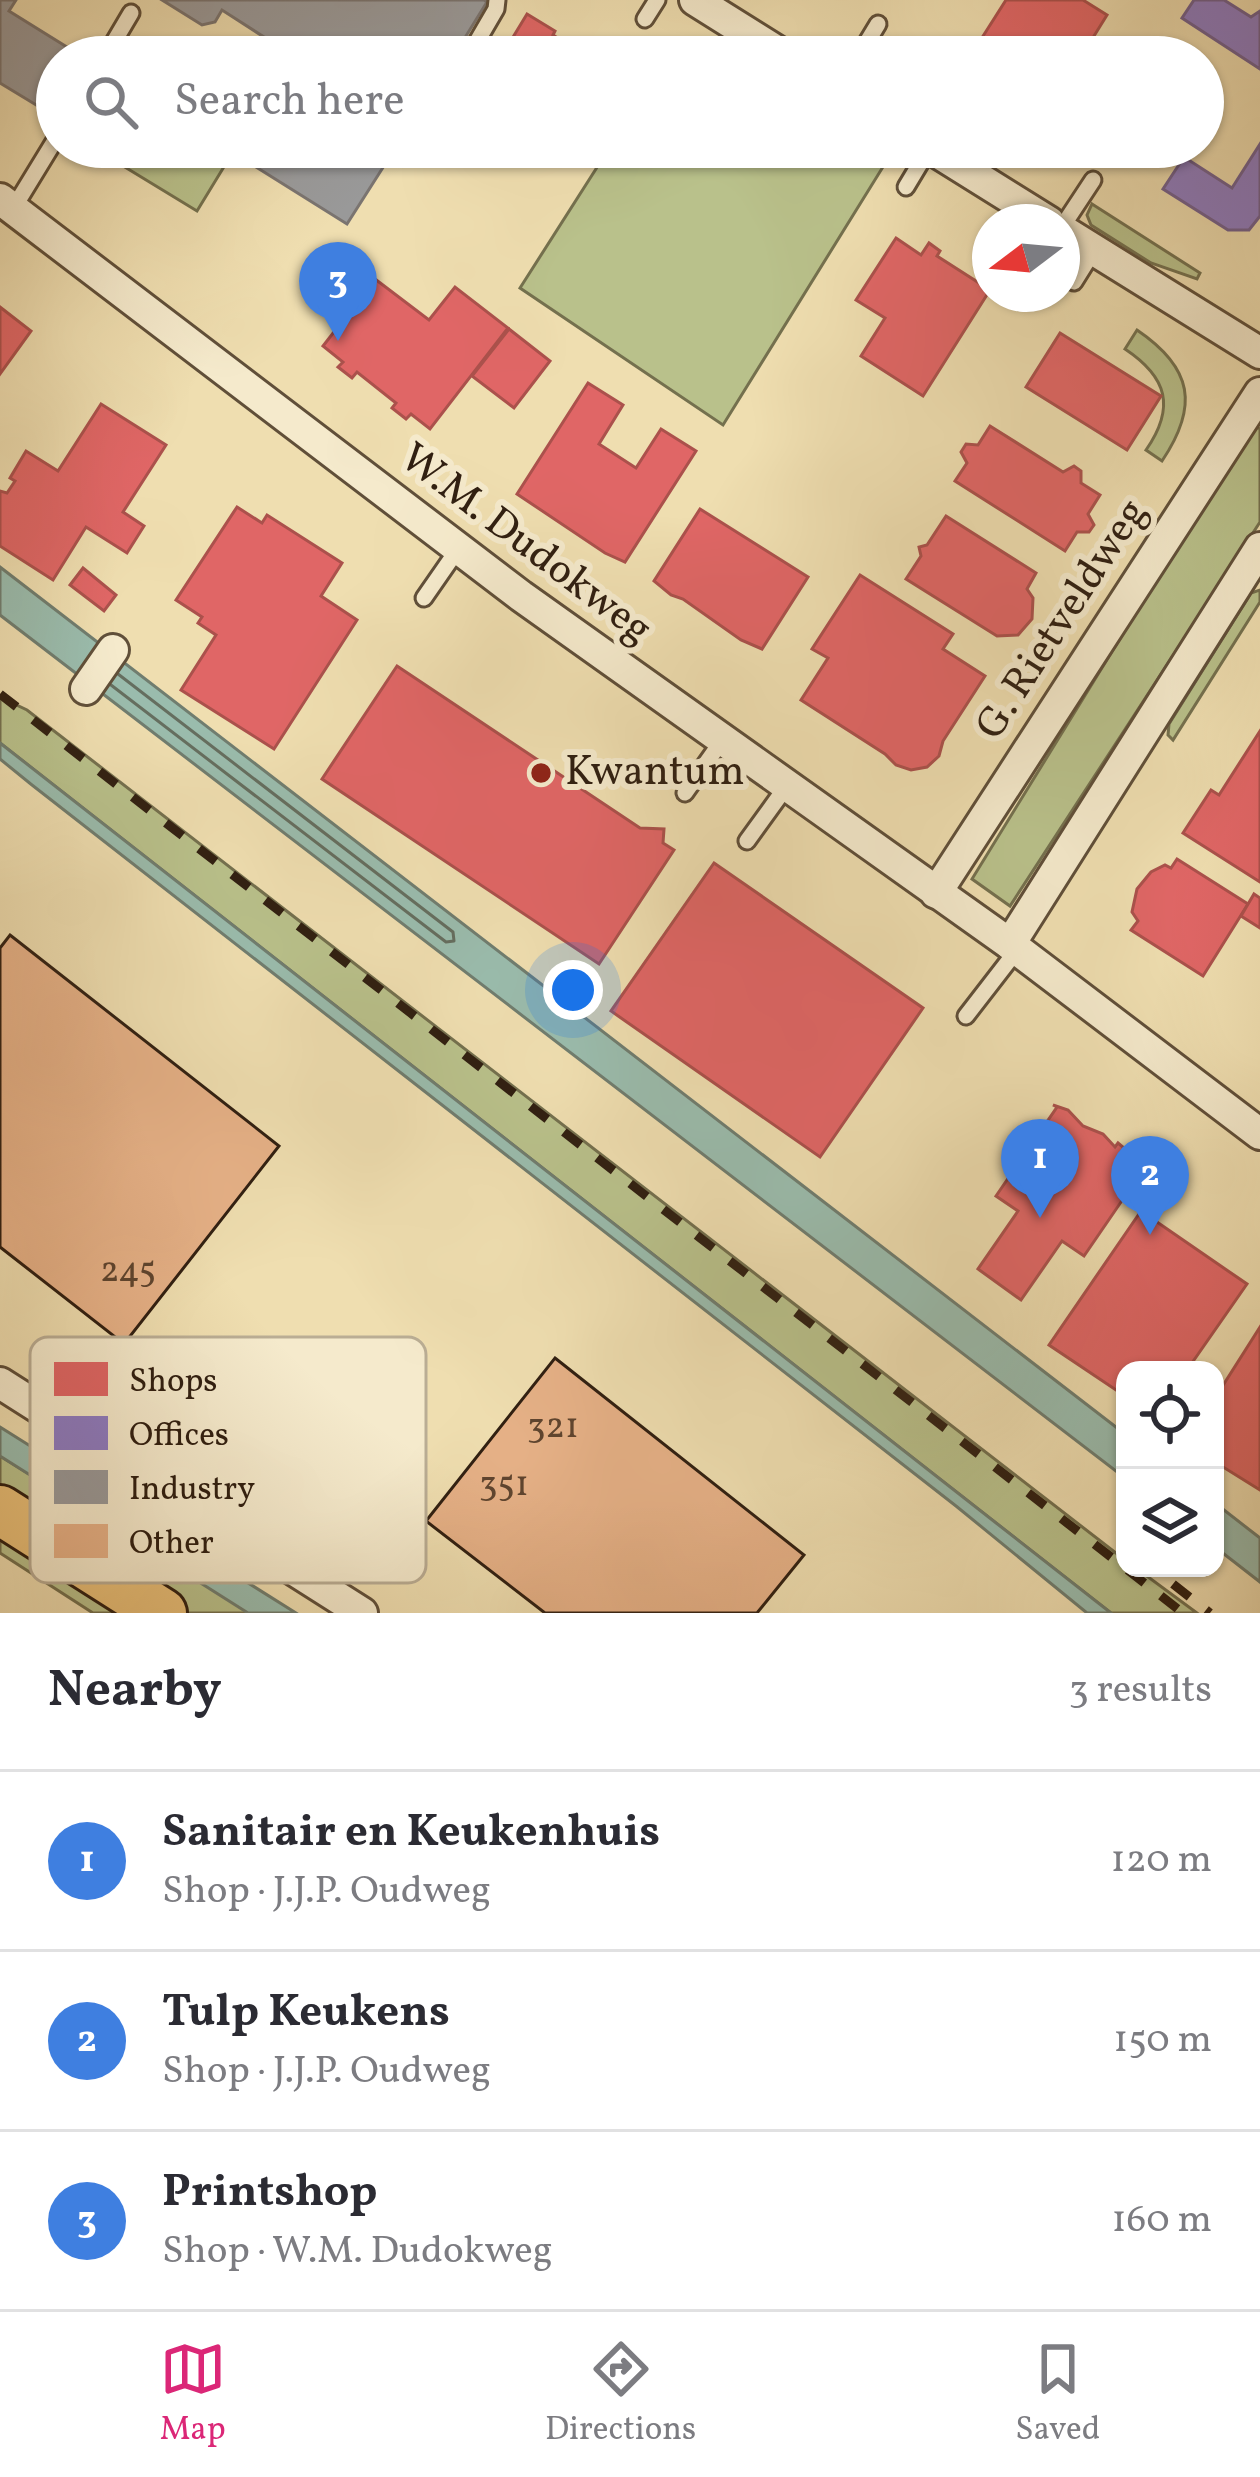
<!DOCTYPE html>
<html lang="en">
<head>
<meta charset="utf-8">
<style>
	body { margin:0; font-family:Vollkorn,serif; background:#f7f7f7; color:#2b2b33 }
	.controls { position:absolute; right:36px; bottom:36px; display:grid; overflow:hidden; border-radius:24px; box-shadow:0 3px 9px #0004 }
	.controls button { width:108px; height:108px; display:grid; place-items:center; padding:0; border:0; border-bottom:3px solid #e1e1e2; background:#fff; color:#2b2b33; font:60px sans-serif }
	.compass { position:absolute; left:972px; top:204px; width:108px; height:108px; border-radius:50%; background:#fff; box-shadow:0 3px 9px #0004; rotate:254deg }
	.you { position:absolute; left:573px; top:990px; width:42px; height:42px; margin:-30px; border:9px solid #fff; border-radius:50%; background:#1a73e8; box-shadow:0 0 0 18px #1a73e833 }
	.badge { display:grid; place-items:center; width:78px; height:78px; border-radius:50%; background:#db2777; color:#fff; font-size:39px; font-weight:700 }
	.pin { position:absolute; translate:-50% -99px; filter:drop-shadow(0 3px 6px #0008) }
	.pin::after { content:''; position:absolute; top:63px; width:42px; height:36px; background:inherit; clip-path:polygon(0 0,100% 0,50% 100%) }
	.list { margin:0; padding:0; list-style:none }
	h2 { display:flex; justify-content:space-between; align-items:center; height:156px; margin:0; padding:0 48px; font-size:51px }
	h2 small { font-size:39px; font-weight:400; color:#7c7c81 }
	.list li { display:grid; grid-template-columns:78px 1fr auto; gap:36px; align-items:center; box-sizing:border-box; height:180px; padding:0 48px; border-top:3px solid #e1e1e2 }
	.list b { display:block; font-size:45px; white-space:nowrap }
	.list p { margin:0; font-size:39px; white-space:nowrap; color:#7c7c81 }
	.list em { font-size:39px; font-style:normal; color:#7c7c81 }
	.icon { flex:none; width:66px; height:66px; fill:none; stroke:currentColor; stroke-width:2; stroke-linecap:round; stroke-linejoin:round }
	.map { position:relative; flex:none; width:1260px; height:1613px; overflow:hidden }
	.search { position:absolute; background:#fff; box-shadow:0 3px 9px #0004; left:36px; right:36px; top:36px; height:132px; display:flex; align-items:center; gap:30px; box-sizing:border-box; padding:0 42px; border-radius:66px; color:#7c7c81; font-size:45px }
	.sheet { height:696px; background:#fff }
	nav { display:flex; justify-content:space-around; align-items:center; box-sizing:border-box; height:168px; border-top:3px solid #e1e1e2; background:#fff; font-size:33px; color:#7c7c81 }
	nav a { display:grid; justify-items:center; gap:6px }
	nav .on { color:#db2777 }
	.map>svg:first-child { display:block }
</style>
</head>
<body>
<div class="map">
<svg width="1260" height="1613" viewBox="0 0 1260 1613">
	<rect width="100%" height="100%" fill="#efdeb0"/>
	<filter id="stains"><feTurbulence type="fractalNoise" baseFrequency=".00167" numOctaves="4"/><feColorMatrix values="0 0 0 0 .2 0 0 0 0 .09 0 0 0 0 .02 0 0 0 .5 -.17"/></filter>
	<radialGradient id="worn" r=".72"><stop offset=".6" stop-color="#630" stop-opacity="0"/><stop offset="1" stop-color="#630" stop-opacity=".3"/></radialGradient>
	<g fill="#b9c18b" stroke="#74704e" stroke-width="3">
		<polygon points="92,147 236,147 197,211"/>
		<polygon points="610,147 863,147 886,162 723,425 520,288"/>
		<polygon points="1092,204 1200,273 1197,279 1151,263 1091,225 1087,215"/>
		<path d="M1137,330c56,38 62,76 25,131l-16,-11c30,-43 21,-73 -21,-101z"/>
		<polygon points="1252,424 1260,429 1260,522 1010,906 972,879"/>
		<polygon points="1260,590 1260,602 1173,740 1168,735 1169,724 1251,593"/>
		<polygon points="0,697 27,710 1125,1560 1125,1568 1136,1568 1197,1613 1111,1613 0,743"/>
		<polygon points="0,1456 253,1613 187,1613 0,1495"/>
		<polygon points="0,1534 124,1613 93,1613 0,1553"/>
	</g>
	<g fill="#9abcad" stroke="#707d6f" stroke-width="3">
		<polygon points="0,567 1125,1434 1125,1478 0,615"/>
		<polygon points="0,743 1111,1613 1087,1613 956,1506 32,785 0,759"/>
		<polygon points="0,1427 296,1613 248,1613 0,1456"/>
		<polygon points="1215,1503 1260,1538 1260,1582 1215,1547"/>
	</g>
	<g fill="#e06666" stroke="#ab514c" stroke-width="3">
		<polygon points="1006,0 1083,0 1107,15 1081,57 998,57 978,44"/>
		<polygon points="527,14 555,31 553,35 588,57 501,57"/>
		<polygon points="896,238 921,255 929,243 940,251 937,256 990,290 923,396 861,356 885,318 856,300"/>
		<polygon points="375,279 429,320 455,287 508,328 430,429 411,414 406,419 392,408 396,403 357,372 352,378 338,367 343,362 323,346"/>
		<polygon points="0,307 31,331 0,374"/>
		<polygon points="509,329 550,361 514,408 472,376"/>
		<polygon points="1060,333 1161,396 1127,450 1026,387"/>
		<polygon points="588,383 623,405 599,444 636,468 661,429 696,451 625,562 605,553 517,494"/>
		<polygon points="101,404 166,445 123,512 144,526 127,553 86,527 53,580 0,546 0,491 7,493 15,481 10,478 26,451 58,471"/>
		<polygon points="990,426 1063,472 1074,466 1081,471 1081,483 1100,495 1088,514 1094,525 1089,532 1077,532 1065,551 955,481 967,463 961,452 966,444 978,445"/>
		<polygon points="237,507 262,523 267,515 342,563 321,596 357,620 274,749 181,690 216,635 198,623 202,617 176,600"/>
		<polygon points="700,509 808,577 762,649 741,640 683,599 671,595 654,581"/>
		<polygon points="946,516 1036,573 1027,589 1033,598 1032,619 1018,635 997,636 906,579 921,556 919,547 927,545"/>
		<polygon points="83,568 116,595 104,611 70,585"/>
		<polygon points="860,575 953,634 943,649 985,676 943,741 939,756 927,767 911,770 896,765 885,754 801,700 828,658 812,649"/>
		<polygon points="397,666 640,828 664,829 663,843 674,850 599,964 322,779"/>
		<polygon points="1260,731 1260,882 1183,833 1211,790 1219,795"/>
		<polygon points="1177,859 1248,904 1203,976 1131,930 1138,921 1132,912 1137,889 1151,872 1165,865 1171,868"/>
		<polygon points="714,863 923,1008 820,1157 611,1011"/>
		<polygon points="1254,894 1260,898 1260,928 1241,916"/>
		<polygon points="1053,1105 1068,1110 1083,1126 1103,1134 1115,1147 1118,1143 1124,1148 1121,1152 1138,1158 1148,1170 1145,1167 1084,1256 1062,1241 1021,1300 978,1269 1018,1211 996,1196 1057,1107"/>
		<polygon points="1141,1211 1247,1284 1187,1370 1125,1370 1125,1396 1049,1345"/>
		<polygon points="1260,1327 1260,1490 1215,1462 1215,1398"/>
	</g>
	<g fill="#8e7cc3" stroke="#72608e" stroke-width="3">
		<polygon points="1194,0 1224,0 1251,17 1260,11 1260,69 1182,18"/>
		<polygon points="1260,144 1260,216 1249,230 1228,230 1163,189 1184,157 1232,188"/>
	</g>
	<g fill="#999" stroke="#7a7470" stroke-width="3">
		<polygon points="0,0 16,0 9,11 83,57 57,57 57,103 51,114 0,83"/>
		<polygon points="162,0 484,0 487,2 453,57 295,57 222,10 215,22 202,25"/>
		<polygon points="243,147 396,147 347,224 237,155"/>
	</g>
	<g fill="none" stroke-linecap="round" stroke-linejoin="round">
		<polyline stroke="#656e5f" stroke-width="3" points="111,685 446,942 454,941 453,932 118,674"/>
	</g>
	<g fill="#e6b187" stroke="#301f11" stroke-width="3">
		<polygon points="10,935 279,1146 124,1344 0,1247 0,948"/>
		<polygon points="555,1358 804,1555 757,1613 545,1613 426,1521"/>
	</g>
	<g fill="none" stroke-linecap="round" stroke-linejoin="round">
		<defs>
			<g id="lane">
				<polyline points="645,19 657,0"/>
				<polyline points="105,57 131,13"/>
				<polyline points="468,57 496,9 497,0"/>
				<polyline points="858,57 878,24"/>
				<polyline points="906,187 930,147"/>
				<polyline points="13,209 57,137"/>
				<polyline points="1062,227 1093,180"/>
				<polyline points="1074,282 1094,250"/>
				<polyline points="424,598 458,549"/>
				<polyline points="685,793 721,742"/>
				<polyline points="747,841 786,787"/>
				<polyline points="966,1016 1017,950"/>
			</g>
			<g id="street">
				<polyline points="695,0 786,57"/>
				<polyline points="929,147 1049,222"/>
				<polyline points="0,199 521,596 1010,944 1260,1134"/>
				<polyline points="1062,230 1260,353"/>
				<polyline points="86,689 113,650"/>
				<polyline points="936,893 1260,393"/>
				<polyline points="1010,944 1260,548"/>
				<polyline points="0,1383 362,1613"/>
			</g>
			<polyline id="primary" points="0,1510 162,1613"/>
		</defs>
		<use href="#lane" stroke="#604f39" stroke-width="21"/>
		<use href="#street" stroke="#604f39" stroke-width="36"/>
		<use href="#primary" stroke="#301f11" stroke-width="54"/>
		<use href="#lane" stroke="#f5eacc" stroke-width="15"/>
		<use href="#street" stroke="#f5eacc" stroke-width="30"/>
		<use href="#primary" stroke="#e8bf78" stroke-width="48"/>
		<g stroke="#301f11" stroke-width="9" stroke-dasharray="21 21" stroke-linecap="butt">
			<polyline points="0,694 1183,1613"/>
			<polyline points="1173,1584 1210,1613"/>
		</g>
	</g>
	<circle fill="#8f2418" stroke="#f5eacc" stroke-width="4.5" cx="541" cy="773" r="12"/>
	<g text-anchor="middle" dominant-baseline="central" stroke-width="12" stroke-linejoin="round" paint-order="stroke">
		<g font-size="36" fill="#5e442e">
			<text x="128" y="1272">245</text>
			<text x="553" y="1428">321</text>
			<text x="504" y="1486">351</text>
		</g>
		<g font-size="42" fill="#301f11" stroke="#f5eacc">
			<text transform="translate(525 545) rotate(37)">W.M. Dudokweg</text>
			<text transform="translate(1063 620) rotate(-57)">G. Rietveldweg</text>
		</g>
		<g font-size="42" fill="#301f11" stroke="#f5eacc" text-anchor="start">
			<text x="565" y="773">Kwantum</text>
		</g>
	</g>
	<rect x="30" y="1337" width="396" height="246" rx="18" fill="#f5eacc" stroke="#baad94" stroke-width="3"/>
	<rect x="54" y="1362" width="54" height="34" fill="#e06666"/>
	<rect x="54" y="1416" width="54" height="34" fill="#8e7cc3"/>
	<rect x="54" y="1470" width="54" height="34" fill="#999"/>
	<rect x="54" y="1524" width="54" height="34" fill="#e6b187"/>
	<g font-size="33" fill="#301f11">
		<text x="129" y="1391">Shops</text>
		<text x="129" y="1445">Offices</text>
		<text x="129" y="1499">Industry</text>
		<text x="129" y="1553">Other</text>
	</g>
	<rect width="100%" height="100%" filter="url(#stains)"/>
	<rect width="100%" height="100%" fill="url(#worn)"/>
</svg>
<div class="controls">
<button><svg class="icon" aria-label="locate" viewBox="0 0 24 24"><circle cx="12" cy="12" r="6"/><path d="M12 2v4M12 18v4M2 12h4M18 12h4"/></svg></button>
<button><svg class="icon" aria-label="layers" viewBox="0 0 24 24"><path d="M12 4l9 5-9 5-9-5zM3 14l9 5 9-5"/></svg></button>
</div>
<svg class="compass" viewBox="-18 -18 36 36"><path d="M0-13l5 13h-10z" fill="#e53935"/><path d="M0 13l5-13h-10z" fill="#7c7c81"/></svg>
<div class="you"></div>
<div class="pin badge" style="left:1040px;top:1218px;background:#3f7fe0">1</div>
<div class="pin badge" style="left:1150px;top:1235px;background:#3f7fe0">2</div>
<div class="pin badge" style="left:338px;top:341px;background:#3f7fe0">3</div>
<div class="search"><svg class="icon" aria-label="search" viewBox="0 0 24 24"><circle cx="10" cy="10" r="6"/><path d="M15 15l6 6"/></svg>Search here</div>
</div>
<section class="sheet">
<h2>Nearby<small>3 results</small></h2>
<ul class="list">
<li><span class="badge" style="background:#3f7fe0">1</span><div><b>Sanitair en Keukenhuis</b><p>Shop · J.J.P. Oudweg</p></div><em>120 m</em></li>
<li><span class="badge" style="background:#3f7fe0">2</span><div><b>Tulp Keukens</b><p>Shop · J.J.P. Oudweg</p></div><em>150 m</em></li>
<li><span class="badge" style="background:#3f7fe0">3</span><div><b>Printshop</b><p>Shop · W.M. Dudokweg</p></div><em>160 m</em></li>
</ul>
</section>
<nav>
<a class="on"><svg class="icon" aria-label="map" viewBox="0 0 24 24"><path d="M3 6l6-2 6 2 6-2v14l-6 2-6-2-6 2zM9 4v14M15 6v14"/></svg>Map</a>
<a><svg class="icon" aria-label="directions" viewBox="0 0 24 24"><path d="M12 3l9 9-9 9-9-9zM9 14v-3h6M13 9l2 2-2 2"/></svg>Directions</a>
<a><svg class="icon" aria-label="saved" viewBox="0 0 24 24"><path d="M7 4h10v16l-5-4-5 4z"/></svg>Saved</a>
</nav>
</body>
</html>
